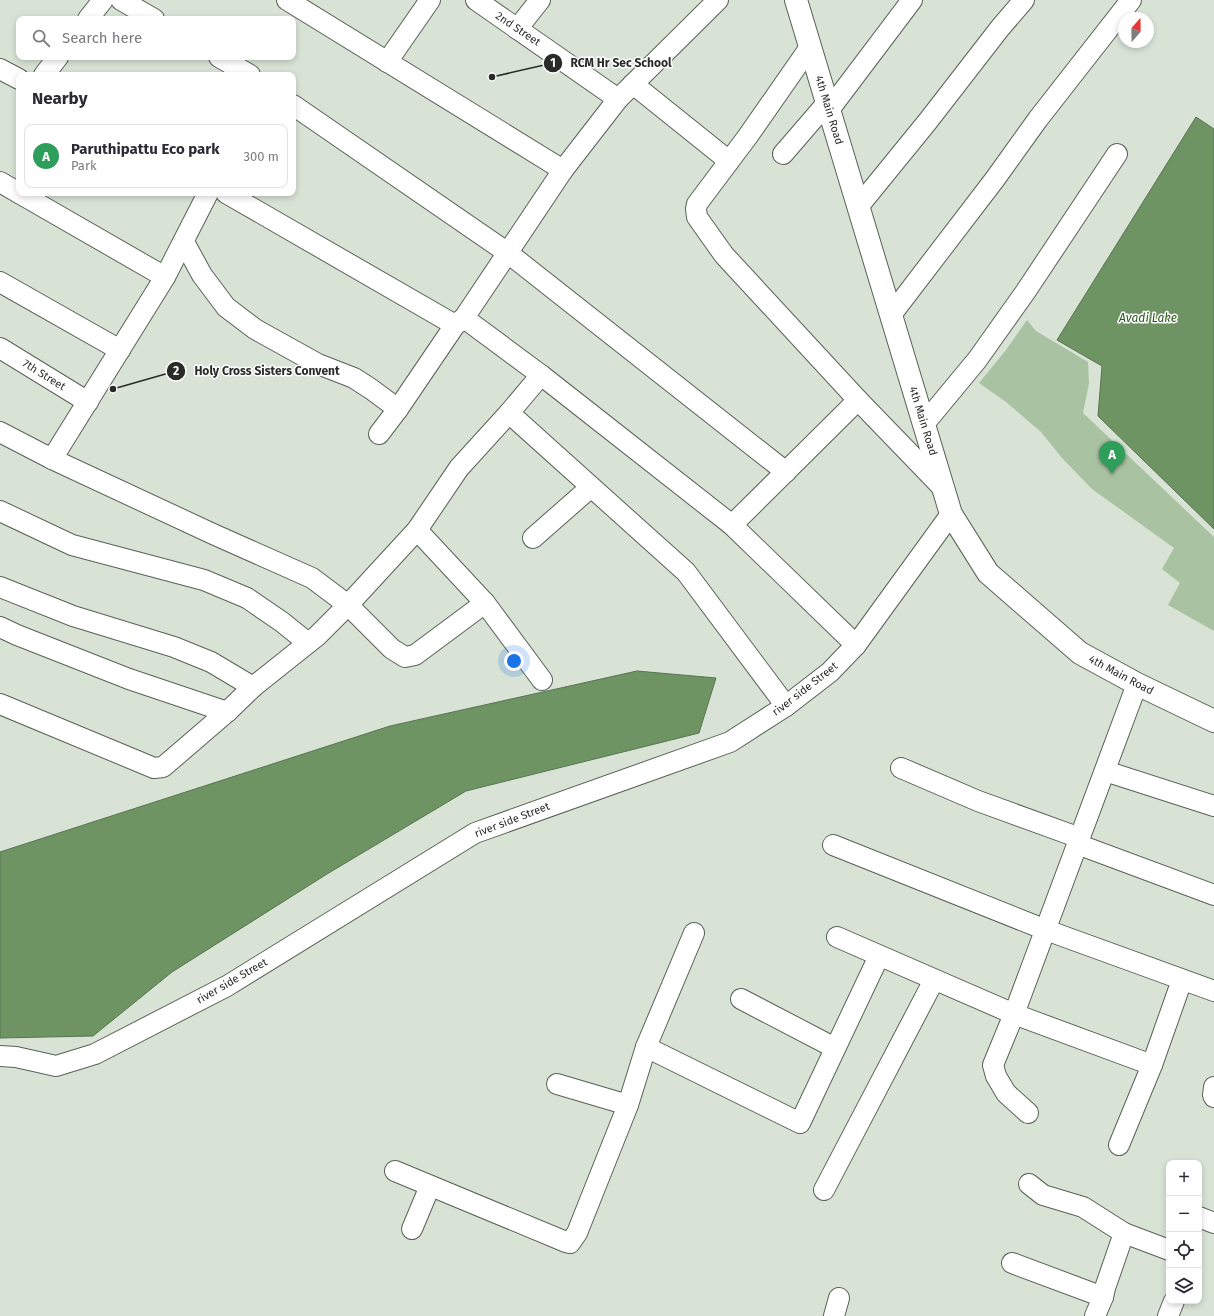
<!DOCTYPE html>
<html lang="en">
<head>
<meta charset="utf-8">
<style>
	body { margin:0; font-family:"Fira Sans",sans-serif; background:#f7f7f7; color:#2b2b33 }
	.controls { position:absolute; right:12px; bottom:12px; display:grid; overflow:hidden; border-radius:8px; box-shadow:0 2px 6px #0003 }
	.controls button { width:36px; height:36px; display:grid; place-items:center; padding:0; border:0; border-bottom:1px solid #e1e1e2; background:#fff; color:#2b2b33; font:20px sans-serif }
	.compass { position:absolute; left:1118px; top:12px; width:36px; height:36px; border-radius:50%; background:#fff; box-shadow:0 2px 6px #0003; rotate:20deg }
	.you { position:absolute; left:514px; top:661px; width:14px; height:14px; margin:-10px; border:3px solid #fff; border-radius:50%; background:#1a73e8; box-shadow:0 0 0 6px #1a73e833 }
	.badge { display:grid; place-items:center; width:26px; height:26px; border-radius:50%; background:#111827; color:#fff; font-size:13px; font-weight:700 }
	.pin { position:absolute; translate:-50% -33px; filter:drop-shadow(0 1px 2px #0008) }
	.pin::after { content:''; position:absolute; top:21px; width:14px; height:12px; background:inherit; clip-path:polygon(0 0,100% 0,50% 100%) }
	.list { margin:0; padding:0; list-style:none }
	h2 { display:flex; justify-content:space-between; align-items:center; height:52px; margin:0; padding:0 16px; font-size:17px }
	h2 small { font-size:13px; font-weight:400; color:#7c7c81 }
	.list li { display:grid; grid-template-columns:26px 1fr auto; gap:12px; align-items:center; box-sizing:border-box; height:64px; margin:0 8px 8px; padding:0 8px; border:1px solid #e1e1e2; border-radius:8px }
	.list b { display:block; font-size:15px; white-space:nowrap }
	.list p { margin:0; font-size:13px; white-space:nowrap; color:#7c7c81 }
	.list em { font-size:13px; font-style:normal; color:#7c7c81 }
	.icon { flex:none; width:22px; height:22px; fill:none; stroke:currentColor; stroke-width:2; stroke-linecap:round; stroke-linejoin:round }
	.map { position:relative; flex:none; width:1214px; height:1316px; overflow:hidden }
	.search { position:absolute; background:#fff; box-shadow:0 2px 6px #0003; left:16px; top:16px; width:280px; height:44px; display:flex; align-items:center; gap:10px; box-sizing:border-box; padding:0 14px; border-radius:8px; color:#7c7c81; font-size:15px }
	.panel { position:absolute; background:#fff; box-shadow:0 2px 6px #0003; left:16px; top:72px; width:280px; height:124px; border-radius:8px }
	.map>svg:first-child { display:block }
</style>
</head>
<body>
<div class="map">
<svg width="1214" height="1316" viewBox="0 0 1214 1316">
	<rect width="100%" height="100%" fill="#d8e2d5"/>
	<polygon fill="#a9c3a2" points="1027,320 1036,331 1088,362 1089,383 1083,413 1214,537 1214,631 1168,605 1180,583 1162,569 1174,548 1092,489 1062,458 1041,432 1006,402 979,383 1006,350"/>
	<g fill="#6e9464" stroke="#597452">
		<polygon points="1196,117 1214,129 1214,529 1098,416 1102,366 1057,340"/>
		<polygon points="637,671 716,678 699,733 466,791 327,874 172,972 93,1036 0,1038 0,852 390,726"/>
	</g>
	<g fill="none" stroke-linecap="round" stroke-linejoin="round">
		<defs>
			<g id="minor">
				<polyline points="121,0 154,19"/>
				<polyline points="287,0 563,170"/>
				<polyline points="476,0 618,99"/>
				<polyline points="88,19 103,0"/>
				<polyline points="517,29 540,0"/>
				<polyline points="810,47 748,136 697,204 696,209 697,217 724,255 858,400 943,488"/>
				<polyline points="219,57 250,75"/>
				<polyline points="387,62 430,0"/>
				<polyline points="0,69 19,79"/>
				<polyline points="44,75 58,57"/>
				<polyline points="633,84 729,161"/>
				<polyline points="293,105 508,253 786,472"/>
				<polyline points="829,110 912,0"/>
				<polyline points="783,154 827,103"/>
				<polyline points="0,182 19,193"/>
				<polyline points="19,193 165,277"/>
				<polyline points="226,193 455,325"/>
				<polyline points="858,207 928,121 1000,28 1024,0"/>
				<polyline points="184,242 202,275 226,307 255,329 318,364 354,378 371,389 398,409"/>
				<polyline points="0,282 120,350"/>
				<polyline points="891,315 995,179 1038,119 1131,0"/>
				<polyline points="464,318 541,375 732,525 856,645"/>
				<polyline points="0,348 88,402"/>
				<polyline points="509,413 686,572 786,706"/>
				<polyline points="924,424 977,360 1026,291 1117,154"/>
				<polyline points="0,432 52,459 213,534 312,578 348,605 392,649 405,657 415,655 485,603"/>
				<polyline points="379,434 398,409 455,325 464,318 563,170 618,99 718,0"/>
				<polyline points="52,459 165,277 208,193"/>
				<polyline points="0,511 72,545 204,580 247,598 282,622 308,643"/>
				<polyline points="732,525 858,400"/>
				<polyline points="417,530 485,603 542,680"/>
				<polyline points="533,538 591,487"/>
				<polyline points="0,587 73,616 174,647 211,662 253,687"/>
				<polyline points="0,627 17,635 129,679 227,712"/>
				<polyline points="0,704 154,768 163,767 227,712 253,687 317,636 348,605 417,530 459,468 509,413 541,375"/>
				<polyline points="901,768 978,801 1080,838"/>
				<polyline points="1105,771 1214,806"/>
				<polyline points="1077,844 1214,895"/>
				<polyline points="833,845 1046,930 1214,991"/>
				<polyline points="837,937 1014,1014 1152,1065"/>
				<polyline points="741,999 835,1048"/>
				<polyline points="646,1047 800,1123 879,956"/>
				<polyline points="0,1056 16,1057 56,1066 95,1054 227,986 475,833 730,742 786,706 830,672 856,645 951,514"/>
				<polyline points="557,1084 628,1105"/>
				<polyline points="1214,1087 1213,1095 1214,1097"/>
				<polyline points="1028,1113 1006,1093 996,1076 993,1065 1014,1014 1137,684"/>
				<polyline points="1119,1145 1152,1065 1182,980"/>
				<polyline points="395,1171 566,1242 570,1243 577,1233 628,1105 646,1047 694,933"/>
				<polyline points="1029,1184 1043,1195 1083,1207 1124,1233 1105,1288 1103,1297 1095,1316"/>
				<polyline points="824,1190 934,980"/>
				<polyline points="1199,1217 1214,1223"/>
				<polyline points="412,1229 430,1186"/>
				<polyline points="1124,1233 1169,1250"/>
				<polyline points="1012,1263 1103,1297"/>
				<polyline points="834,1316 839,1298"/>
				<polyline points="1168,1316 1174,1301"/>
			</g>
			<polyline id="major" points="796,0 951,514 988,573 1080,653 1137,684 1214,721"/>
		</defs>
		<use href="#minor" stroke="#596257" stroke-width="22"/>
		<use href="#major" stroke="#596257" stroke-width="24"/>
		<use href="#minor" stroke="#fff" stroke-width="20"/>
		<use href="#major" stroke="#fff" stroke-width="22"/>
	</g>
	<g text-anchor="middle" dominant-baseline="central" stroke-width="3" stroke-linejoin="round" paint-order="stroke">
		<g font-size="11" fill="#282b27" stroke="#fff">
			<text transform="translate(518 29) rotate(34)">2nd Street</text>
			<text transform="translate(829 110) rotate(73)">4th Main Road</text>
			<text transform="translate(44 375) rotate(32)">7th Street</text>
			<text transform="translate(923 421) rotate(73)">4th Main Road</text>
			<text transform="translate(1121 675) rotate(28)">4th Main Road</text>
			<text transform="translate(805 689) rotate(-38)">river side Street</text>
			<text transform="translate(512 820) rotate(-21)">river side Street</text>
			<text transform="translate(232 981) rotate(-30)">river side Street</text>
		</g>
		<g font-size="12" font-style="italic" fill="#265816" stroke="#fff">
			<text x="1148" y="318">Avadi Lake</text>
		</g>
	</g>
	<path fill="none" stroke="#282b27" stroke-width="1.5" d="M492 77L553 63M113 389L176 371"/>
	<g fill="#282b27" stroke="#fff" stroke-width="1.5">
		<circle cx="492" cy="77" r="4"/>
		<circle cx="113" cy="389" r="4"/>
		<circle cx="553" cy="63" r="10"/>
		<circle cx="176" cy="371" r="10"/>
	</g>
	<g font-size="12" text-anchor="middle" font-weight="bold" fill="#fff">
		<text x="553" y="67">1</text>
		<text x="176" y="375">2</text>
	</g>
	<g font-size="12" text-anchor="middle" font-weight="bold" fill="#282b27" stroke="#fff" stroke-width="3" stroke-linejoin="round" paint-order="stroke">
		<text x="621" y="67">RCM Hr Sec School</text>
		<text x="267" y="375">Holy Cross Sisters Convent</text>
	</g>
</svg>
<div class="controls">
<button>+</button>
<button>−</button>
<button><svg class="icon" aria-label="locate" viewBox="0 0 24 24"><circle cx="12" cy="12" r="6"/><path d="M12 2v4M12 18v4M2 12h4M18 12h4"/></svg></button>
<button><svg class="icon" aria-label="layers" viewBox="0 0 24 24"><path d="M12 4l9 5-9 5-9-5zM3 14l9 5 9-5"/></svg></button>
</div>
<svg class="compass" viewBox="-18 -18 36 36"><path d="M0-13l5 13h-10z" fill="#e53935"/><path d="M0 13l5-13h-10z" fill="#7c7c81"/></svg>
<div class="you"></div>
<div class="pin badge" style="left:1112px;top:474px;background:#2e9e5b">A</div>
<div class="search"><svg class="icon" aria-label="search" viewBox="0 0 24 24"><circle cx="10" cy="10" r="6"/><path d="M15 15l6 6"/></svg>Search here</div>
<section class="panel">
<h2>Nearby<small></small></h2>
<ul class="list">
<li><span class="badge" style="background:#2e9e5b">A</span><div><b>Paruthipattu Eco park</b><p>Park</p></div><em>300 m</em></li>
</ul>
</section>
</div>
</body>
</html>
